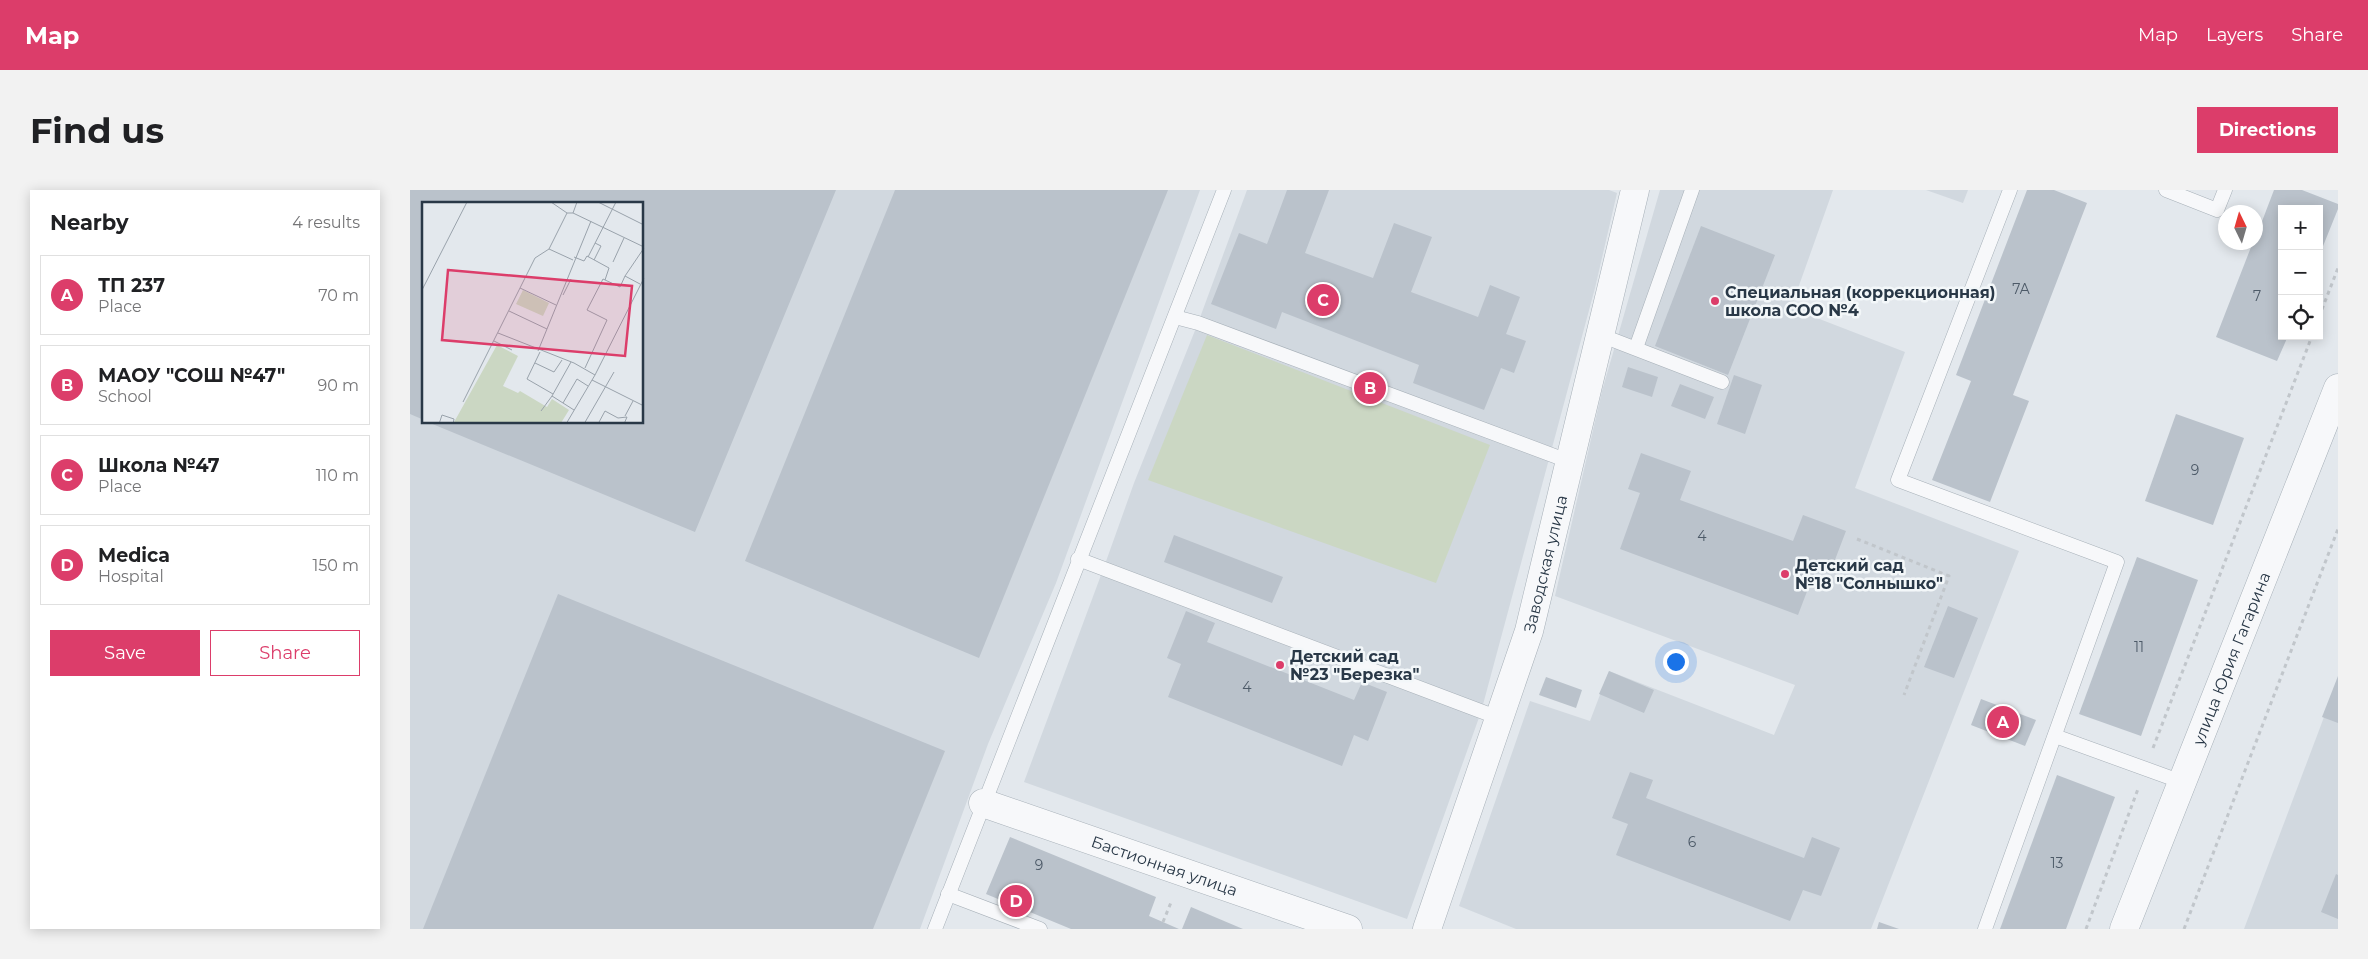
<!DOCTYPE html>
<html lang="en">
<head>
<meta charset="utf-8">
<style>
	body { margin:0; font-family:Montserrat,sans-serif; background:#f2f2f2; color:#202124 }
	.controls { position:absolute; right:15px; top:15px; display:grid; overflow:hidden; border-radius:0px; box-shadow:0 2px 12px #0003 }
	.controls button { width:45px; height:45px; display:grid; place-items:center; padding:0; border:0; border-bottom:1px solid #e0e0e0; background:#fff; color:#202124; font:25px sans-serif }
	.compass { position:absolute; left:1808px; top:15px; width:45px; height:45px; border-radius:50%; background:#fff; box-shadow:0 2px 12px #0003; rotate:355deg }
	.you { position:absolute; left:1265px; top:471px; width:18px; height:18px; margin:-12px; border:4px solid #fff; border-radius:50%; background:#1a73e8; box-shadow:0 0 0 8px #1a73e833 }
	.badge { display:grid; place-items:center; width:32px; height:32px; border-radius:50%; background:#dc3d6a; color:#fff; font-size:16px; font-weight:700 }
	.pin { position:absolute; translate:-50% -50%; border:2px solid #fff; box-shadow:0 1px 5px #0006 }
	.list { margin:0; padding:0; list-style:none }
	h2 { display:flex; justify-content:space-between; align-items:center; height:65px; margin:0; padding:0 20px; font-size:21px }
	h2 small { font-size:16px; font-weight:400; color:#757577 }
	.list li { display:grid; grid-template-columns:32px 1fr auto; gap:15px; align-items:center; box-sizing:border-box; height:80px; margin:0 10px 10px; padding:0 10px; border:1px solid #e0e0e0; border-radius:0px }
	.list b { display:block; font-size:19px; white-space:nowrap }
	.list p { margin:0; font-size:16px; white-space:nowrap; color:#757577 }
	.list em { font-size:16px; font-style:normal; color:#757577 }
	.actions { display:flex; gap:10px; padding:15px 20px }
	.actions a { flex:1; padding:11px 0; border:1px solid #dc3d6a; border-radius:0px; text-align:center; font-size:18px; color:#dc3d6a }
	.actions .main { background:#dc3d6a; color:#fff }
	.icon { flex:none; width:28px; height:28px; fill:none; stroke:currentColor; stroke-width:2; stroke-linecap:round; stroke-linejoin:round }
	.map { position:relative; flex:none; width:1928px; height:739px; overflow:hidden; border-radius:0px }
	header { display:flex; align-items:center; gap:30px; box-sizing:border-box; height:70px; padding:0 25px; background:#dc3d6a; color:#fff }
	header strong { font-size:24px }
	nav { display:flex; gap:28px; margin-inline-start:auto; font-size:18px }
	.intro { display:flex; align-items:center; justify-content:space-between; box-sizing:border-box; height:120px; padding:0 30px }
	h1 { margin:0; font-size:35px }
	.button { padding:12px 22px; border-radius:0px; background:#dc3d6a; color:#fff; font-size:18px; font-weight:700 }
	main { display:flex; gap:30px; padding:0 30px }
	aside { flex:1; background:#fff; border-radius:0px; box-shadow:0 2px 12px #0003 }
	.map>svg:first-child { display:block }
</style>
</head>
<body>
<header>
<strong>Map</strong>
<nav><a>Map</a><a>Layers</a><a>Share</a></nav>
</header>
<div class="intro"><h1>Find us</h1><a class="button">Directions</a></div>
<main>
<aside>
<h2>Nearby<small>4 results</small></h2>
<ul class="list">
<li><span class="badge">A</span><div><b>ТП 237</b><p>Place</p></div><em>70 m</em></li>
<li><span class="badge">B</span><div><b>МАОУ &quot;СОШ №47&quot;</b><p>School</p></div><em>90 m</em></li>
<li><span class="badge">C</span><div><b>Школа №47</b><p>Place</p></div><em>110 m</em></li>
<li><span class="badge">D</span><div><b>Medica</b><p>Hospital</p></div><em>150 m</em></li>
</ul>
<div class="actions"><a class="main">Save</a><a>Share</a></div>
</aside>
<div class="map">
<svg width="1928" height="739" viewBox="0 0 1928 739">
	<rect width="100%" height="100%" fill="#e3e8ed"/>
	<g fill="#d1d8df" fill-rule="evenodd">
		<path d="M0,0h790l-144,393 -68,161 -68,185h-510zM14,14h218v218h-218z"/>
		<polygon points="837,0 1199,0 1207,3 1185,98 1071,522 997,729 614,592 694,377 724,293 788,133"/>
		<polygon points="1250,0 1423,0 1381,118 1495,162 1445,298 1609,361 1461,739 1106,739 1049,716 1120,511 1180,531 1199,481 1364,545 1385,495 1145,406 1192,201"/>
		<polygon points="1516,0 1558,0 1553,13"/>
		<polygon points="1928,490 1928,739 1834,739"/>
	</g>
	<polygon fill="#cbd7c3" points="797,145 1080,255 1026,393 738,290"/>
	<g fill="#bac2cb">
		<polygon points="0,0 426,0 285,342 20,233 232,232 232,14 14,14 14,230 0,224"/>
		<polygon points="485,0 758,0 569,468 335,371"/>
		<polygon points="877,0 919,0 895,63 963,88 984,33 1022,47 1001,102 1068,127 1080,95 1110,107 1096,144 1116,151 1104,183 1091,178 1074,220 1003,193 1009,175 872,122 866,139 801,114 829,43 857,54"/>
		<polygon points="1617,0 1644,0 1677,13 1603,205 1619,211 1580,312 1522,290 1561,191 1546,185"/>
		<polygon points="1864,0 1892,0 1928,14 1928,19 1909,66 1909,19 1872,19 1872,146 1878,146 1867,171 1806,147 1843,52 1846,52 1846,47"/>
		<polygon points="1291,36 1365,65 1318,185 1245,156"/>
		<polygon points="1218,177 1248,187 1242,207 1212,197"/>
		<polygon points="1324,185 1352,195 1335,244 1307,234"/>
		<polygon points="1270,194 1304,207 1295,229 1261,216"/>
		<polygon points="1766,224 1834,248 1803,335 1735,311"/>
		<polygon points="1231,263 1281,281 1270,310 1383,351 1393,325 1436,341 1423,375 1409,370 1388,425 1210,359 1230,303 1218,299"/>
		<polygon points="764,345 873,387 862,413 754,372"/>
		<polygon points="1727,367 1788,390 1731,546 1669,524"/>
		<polygon points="148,404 535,561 463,739 13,739"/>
		<polygon points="1538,416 1568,428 1544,488 1514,477"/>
		<polygon points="776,421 805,433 797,452 944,510 952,492 977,502 958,551 944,545 932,576 758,507 771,474 757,468"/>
		<polygon points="1199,481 1244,500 1234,523 1189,504"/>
		<polygon points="1928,486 1928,533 1912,527"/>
		<polygon points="1136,487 1172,500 1166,518 1129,505"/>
		<polygon points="1571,509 1626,530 1615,556 1561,535"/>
		<polygon points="1220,582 1243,590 1236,608 1394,668 1402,647 1430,658 1411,706 1393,700 1380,731 1206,665 1218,634 1202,628"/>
		<polygon points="1647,585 1705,607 1656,739 1590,739"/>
		<polygon points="600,647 746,707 739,726 769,739 661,739 576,704"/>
		<polygon points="1926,684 1928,685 1928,729 1911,722"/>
		<polygon points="781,717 833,739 772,739"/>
		<polygon points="1469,732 1489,739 1467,739"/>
	</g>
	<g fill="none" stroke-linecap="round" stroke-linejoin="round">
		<defs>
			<g id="lane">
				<polyline points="1756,0 1807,20 1815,0"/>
				<polyline points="765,127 788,133 1158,271"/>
				<polyline points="1190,145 1312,192"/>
				<polyline points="1226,158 1282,0"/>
				<polyline points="668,369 1089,528"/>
				<polyline points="1645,546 1772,592"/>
				<polyline points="538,704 630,739"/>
				<polyline points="525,739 814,0"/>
				<polyline points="1575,739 1707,372 1488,290 1600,0"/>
			</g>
			<g id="street">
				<path id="s1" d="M573,613l365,126"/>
				<path id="s2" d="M1017,739l102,-298 106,-441"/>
				<path id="s3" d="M1714,739l214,-541"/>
			</g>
		</defs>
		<use href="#lane" stroke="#a7b0b8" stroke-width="15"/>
		<use href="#street" stroke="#a7b0b8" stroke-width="29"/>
		<g stroke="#c1c6cb" stroke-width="3" stroke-dasharray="4 4" stroke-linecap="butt">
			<polyline points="1909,127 1928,78"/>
			<polyline points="1447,349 1539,386 1494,505"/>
			<polyline points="1743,558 1902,146"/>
			<polyline points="753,732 762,710"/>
			<polyline points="1676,739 1728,599"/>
			<polyline points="1774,739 1928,339"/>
		</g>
		<use href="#lane" stroke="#f7f8fa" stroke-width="14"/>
		<use href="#street" stroke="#f7f8fa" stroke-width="28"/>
	</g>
	<g fill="#dc3d6a" stroke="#f3f7f9" stroke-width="2">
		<circle cx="1305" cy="111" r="5"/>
		<circle cx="1375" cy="384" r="5"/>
		<circle cx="870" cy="475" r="5"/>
	</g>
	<g text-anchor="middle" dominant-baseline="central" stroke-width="5" stroke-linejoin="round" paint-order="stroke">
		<g font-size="14" fill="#4d5a68">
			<text x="1611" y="99">7А</text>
			<text x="1847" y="106">7</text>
			<text x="1785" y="280">9</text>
			<text x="1292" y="346">4</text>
			<text x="1729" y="457">11</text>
			<text x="837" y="497">4</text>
			<text x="1282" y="652">6</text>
			<text x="1647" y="673">13</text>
			<text x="629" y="675">9</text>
		</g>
		<g font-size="16" font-weight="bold" fill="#293847" stroke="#f3f7f9" text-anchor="start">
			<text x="1315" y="102">Специальная (коррекционная)<tspan x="1315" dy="18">школа СОО №4</tspan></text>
			<text x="1385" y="375">Детский сад<tspan x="1385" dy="18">№18 "Солнышко"</tspan></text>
			<text x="880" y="466">Детский сад<tspan x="880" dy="18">№23 "Березка"</tspan></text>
		</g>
		<g font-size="16" fill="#293847" stroke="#f3f7f9">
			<text stroke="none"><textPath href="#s2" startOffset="384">Заводская улица</textPath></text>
			<text stroke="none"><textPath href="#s3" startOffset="291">улица Юрия Гагарина</textPath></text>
			<text stroke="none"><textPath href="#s1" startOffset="192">Бастионная улица</textPath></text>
		</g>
	</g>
	<g transform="translate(12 12)">
		<rect width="221" height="221" fill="#e3e8ed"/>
		<path d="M101,88l26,13 -6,13 -27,-12zM75,143l21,11 -15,30 15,7 2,-2 27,16 5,-8 17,11 -8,13 -108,1z" fill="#cbd7c3"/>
		<path fill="none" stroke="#99a2ab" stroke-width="1" d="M129,0l16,11M176,0l46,23M151,11l71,34M127,47l24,11M152,55l10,4 3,-5 22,12 -4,12M166,55l28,-55M172,58l7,-14 -6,-3M191,60l11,-24M203,74l19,-28M98,86l36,17M0,88l45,-88M141,93l8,-16M87,109l38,18M76,131l76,30 21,12M72,139l18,9M116,149l53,-130M118,150l-13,27 26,15M149,160l-19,34 22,14M113,161l19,9 8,-12M163,166l22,-48 -20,-10 16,-31 17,8 5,-11 15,8M170,178l52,26M41,200l72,-144 14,-9 18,-36h6l4,-11M141,201l14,-24 11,7M119,209l11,-15M203,214l8,-15M17,222l3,-9 12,4 -1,5M144,222l29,-49 49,-97M162,222l30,-52M176,222l7,-13 13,7 9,-1 -3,7"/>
		<path fill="#dc3d6a" fill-opacity="0.15" stroke="#dc3d6a" stroke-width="2.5" d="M26,68l184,16 -7,70 -183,-16z"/>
		<rect width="221" height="221" fill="none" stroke="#293847" stroke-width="2.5"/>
	</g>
</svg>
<div class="controls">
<button>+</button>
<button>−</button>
<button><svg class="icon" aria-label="locate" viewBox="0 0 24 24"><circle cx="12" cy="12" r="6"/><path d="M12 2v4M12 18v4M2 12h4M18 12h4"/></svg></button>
</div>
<svg class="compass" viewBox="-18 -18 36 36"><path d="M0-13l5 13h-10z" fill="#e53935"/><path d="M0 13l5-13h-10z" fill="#757577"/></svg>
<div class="you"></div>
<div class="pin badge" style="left:1593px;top:532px">A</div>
<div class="pin badge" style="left:960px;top:198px">B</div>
<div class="pin badge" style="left:913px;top:110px">C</div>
<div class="pin badge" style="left:606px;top:711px">D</div>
</div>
</main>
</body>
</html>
